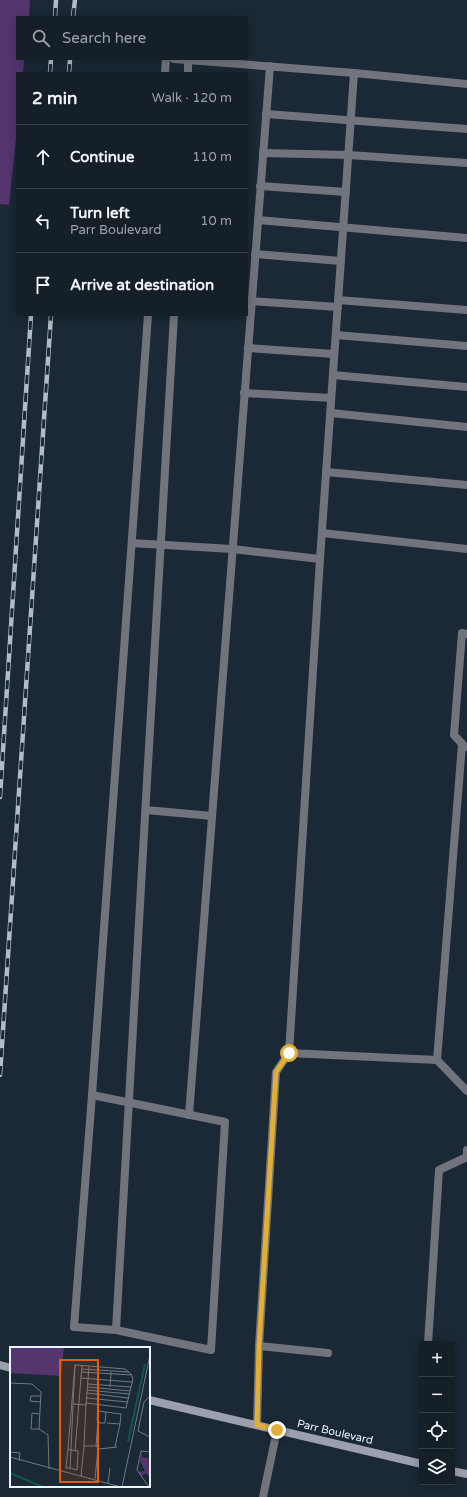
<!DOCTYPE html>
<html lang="en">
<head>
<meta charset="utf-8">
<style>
	body { margin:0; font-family:"Varela Round",sans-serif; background:#1d2730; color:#f1f3f6 }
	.controls { position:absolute; right:12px; bottom:12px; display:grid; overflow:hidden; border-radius:0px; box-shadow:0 2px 10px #0003 }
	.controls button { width:36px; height:36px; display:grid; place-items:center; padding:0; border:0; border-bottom:1px solid #333d45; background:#141f28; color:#f1f3f6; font:20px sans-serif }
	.stop { position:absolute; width:12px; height:12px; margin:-9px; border:3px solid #e3ae34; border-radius:50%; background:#fff }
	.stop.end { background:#e3ae34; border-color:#fff; box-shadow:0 1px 4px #0008 }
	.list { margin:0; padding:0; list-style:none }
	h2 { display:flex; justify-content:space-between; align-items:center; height:52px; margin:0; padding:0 16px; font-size:17px }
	h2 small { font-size:13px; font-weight:400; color:#9da2a8 }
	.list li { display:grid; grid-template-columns:26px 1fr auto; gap:12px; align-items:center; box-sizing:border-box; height:64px; padding:0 16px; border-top:1px solid #333d45 }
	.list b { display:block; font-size:15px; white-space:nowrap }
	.list p { margin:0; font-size:13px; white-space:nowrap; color:#9da2a8 }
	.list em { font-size:13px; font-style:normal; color:#9da2a8 }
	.icon { flex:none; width:22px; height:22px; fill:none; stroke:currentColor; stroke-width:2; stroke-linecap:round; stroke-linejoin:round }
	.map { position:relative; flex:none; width:467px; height:1497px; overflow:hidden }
	.search { position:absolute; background:#141f28; box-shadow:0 2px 10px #0003; left:16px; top:16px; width:232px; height:44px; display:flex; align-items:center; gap:10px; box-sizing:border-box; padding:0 14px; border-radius:0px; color:#9da2a8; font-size:15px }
	.panel { position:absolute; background:#141f28; box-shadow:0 2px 10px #0003; left:16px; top:72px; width:232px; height:244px; border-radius:0px }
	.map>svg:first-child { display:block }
</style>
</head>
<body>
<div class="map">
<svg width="467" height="1497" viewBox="0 0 467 1497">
	<rect width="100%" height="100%" fill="#1a2935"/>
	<polygon fill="#54356e" points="0,0 30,0 29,17 17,17 17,59 24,59 23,73 17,73 17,129 9,205 0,204"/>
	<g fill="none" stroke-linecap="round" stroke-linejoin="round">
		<g stroke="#72747d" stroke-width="8">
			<polyline points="174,59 188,60"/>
			<polyline points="165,73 166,59"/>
			<polyline points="188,73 188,60 354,73"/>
			<polyline points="266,114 467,129"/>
			<polyline points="263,153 349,155 467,163"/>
			<polyline points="260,186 346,192"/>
			<polyline points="258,220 467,238"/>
			<polyline points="255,254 341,261"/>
			<polyline points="338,300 467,310"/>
			<polyline points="252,301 338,307"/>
			<polyline points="336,335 467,346"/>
			<polyline points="248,348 334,354"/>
			<polyline points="333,375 467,387"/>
			<polyline points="244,393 331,398"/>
			<polyline points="331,413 467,427"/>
			<polyline points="326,472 467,485"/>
			<polyline points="322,533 467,549"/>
			<polyline points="132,543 232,549 320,559"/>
			<polyline points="465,747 454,735 462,633 467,634"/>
			<polyline points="146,810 212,816"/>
			<polyline points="289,1053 320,559 354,73 467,84"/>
			<polyline points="437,1060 462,744"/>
			<polyline points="92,1095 148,315"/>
			<polyline points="189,1115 270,66"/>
			<path d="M116,1330l-42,-3 18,-232 133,27 -14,228 -95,-20c19,-338 38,-677 58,-1015"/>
			<polyline points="428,1344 439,1170 467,1157 467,1150"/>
			<polyline points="259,1346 328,1353"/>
			<polyline points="257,1425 259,1346 276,1072 289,1053 437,1060 467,1091"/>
			<polyline points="263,1497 277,1430"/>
		</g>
		<g stroke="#9c9fad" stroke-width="8">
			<polyline points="0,1365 11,1368"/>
			<polyline points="149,1400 422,1464"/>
			<polyline points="452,1471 467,1474"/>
		</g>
		<defs>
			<g id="rail">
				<polyline points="55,17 56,0"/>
				<polyline points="73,17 75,0"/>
				<polyline points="50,73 51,59"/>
				<polyline points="69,73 70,59"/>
				<polyline points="0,797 31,315"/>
				<polyline points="0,1075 51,315"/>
			</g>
		</defs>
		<use href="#rail" stroke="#b2bcc6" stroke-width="4.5"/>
		<use href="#rail" stroke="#1a2935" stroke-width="3" stroke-dasharray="9" stroke-linecap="butt"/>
	</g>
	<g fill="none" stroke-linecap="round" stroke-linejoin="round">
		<polyline stroke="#e3ae34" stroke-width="5" points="277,1430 257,1425 259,1346 276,1072 289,1053"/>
	</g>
	<g text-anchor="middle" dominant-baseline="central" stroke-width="4" stroke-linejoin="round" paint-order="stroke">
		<g font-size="11" fill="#ecf5fe" stroke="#1a2935">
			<text transform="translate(335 1432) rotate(13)">Parr Boulevard</text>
		</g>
	</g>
	<g transform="translate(10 1347)">
		<rect width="140" height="140" fill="#1a2935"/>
		<path d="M0,0h54l-3,29 -51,-3zM132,105v5l8,2v19l-4,-5 -5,3 -3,-4 7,-1 -5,-10z" fill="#54356e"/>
		<path fill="none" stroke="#13554b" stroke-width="2" d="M118,95l17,-78M0,126l33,14"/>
		<path fill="none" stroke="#6e7b85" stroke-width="1" d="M72,22l47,3M72,25l50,3M71,31l51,4M0,36l22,1 9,8 -2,37 9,6 1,34M78,37l43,3M78,40l42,4M100,40l1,-15M77,43l42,4M77,46l41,5M140,49l-6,6 -6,29 12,6M77,51l40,4M30,55l-10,-1 1,-5h9M63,57l13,1M96,65l-1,11h-5l-3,-3 1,-9 8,1 15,2 -1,10M97,76l13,1 -5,23M29,82h-8l1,-16 7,1M74,99l2,-41 3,-39 36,3 6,5 2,5 -7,29 -40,-5M86,99l2,-25M58,102l7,-84M65,104l7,-86M0,105l10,1 -1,8M0,110l111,30M60,121h-4l2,-19 3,1 7,1 -1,19 -7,-2 1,-18 1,-24 1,-22 2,-39 14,1M71,129l3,-30h12l3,3 18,-2M85,132l3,-30M98,136l2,-15M112,140l28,-132M139,140l-12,-17 4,-19 9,1"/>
		<path fill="#e8590c" fill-opacity="0.15" stroke="#e8590c" stroke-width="2" d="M50,13h38v122h-38z"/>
		<rect width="140" height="140" fill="none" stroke="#ecf5fe" stroke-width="2"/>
	</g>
</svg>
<div class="controls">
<button>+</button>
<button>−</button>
<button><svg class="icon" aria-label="locate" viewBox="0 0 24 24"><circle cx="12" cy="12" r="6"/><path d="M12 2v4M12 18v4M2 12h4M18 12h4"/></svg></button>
<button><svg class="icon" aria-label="layers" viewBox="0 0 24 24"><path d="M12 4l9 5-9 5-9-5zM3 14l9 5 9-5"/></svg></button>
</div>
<div class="stop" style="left:289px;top:1053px"></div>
<div class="stop end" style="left:277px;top:1430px"></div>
<div class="search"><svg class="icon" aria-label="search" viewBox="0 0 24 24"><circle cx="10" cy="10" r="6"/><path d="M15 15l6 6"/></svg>Search here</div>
<section class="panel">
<h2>2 min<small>Walk · 120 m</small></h2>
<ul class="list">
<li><svg class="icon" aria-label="ahead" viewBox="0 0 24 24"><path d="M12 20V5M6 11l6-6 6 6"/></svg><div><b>Continue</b></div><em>110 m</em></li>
<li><svg class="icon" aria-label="left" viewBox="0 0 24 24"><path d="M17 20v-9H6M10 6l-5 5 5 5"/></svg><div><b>Turn left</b><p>Parr Boulevard</p></div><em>10 m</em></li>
<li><svg class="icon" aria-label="arrive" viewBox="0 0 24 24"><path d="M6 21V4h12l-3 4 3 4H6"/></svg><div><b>Arrive at destination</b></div></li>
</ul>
</section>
</div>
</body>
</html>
